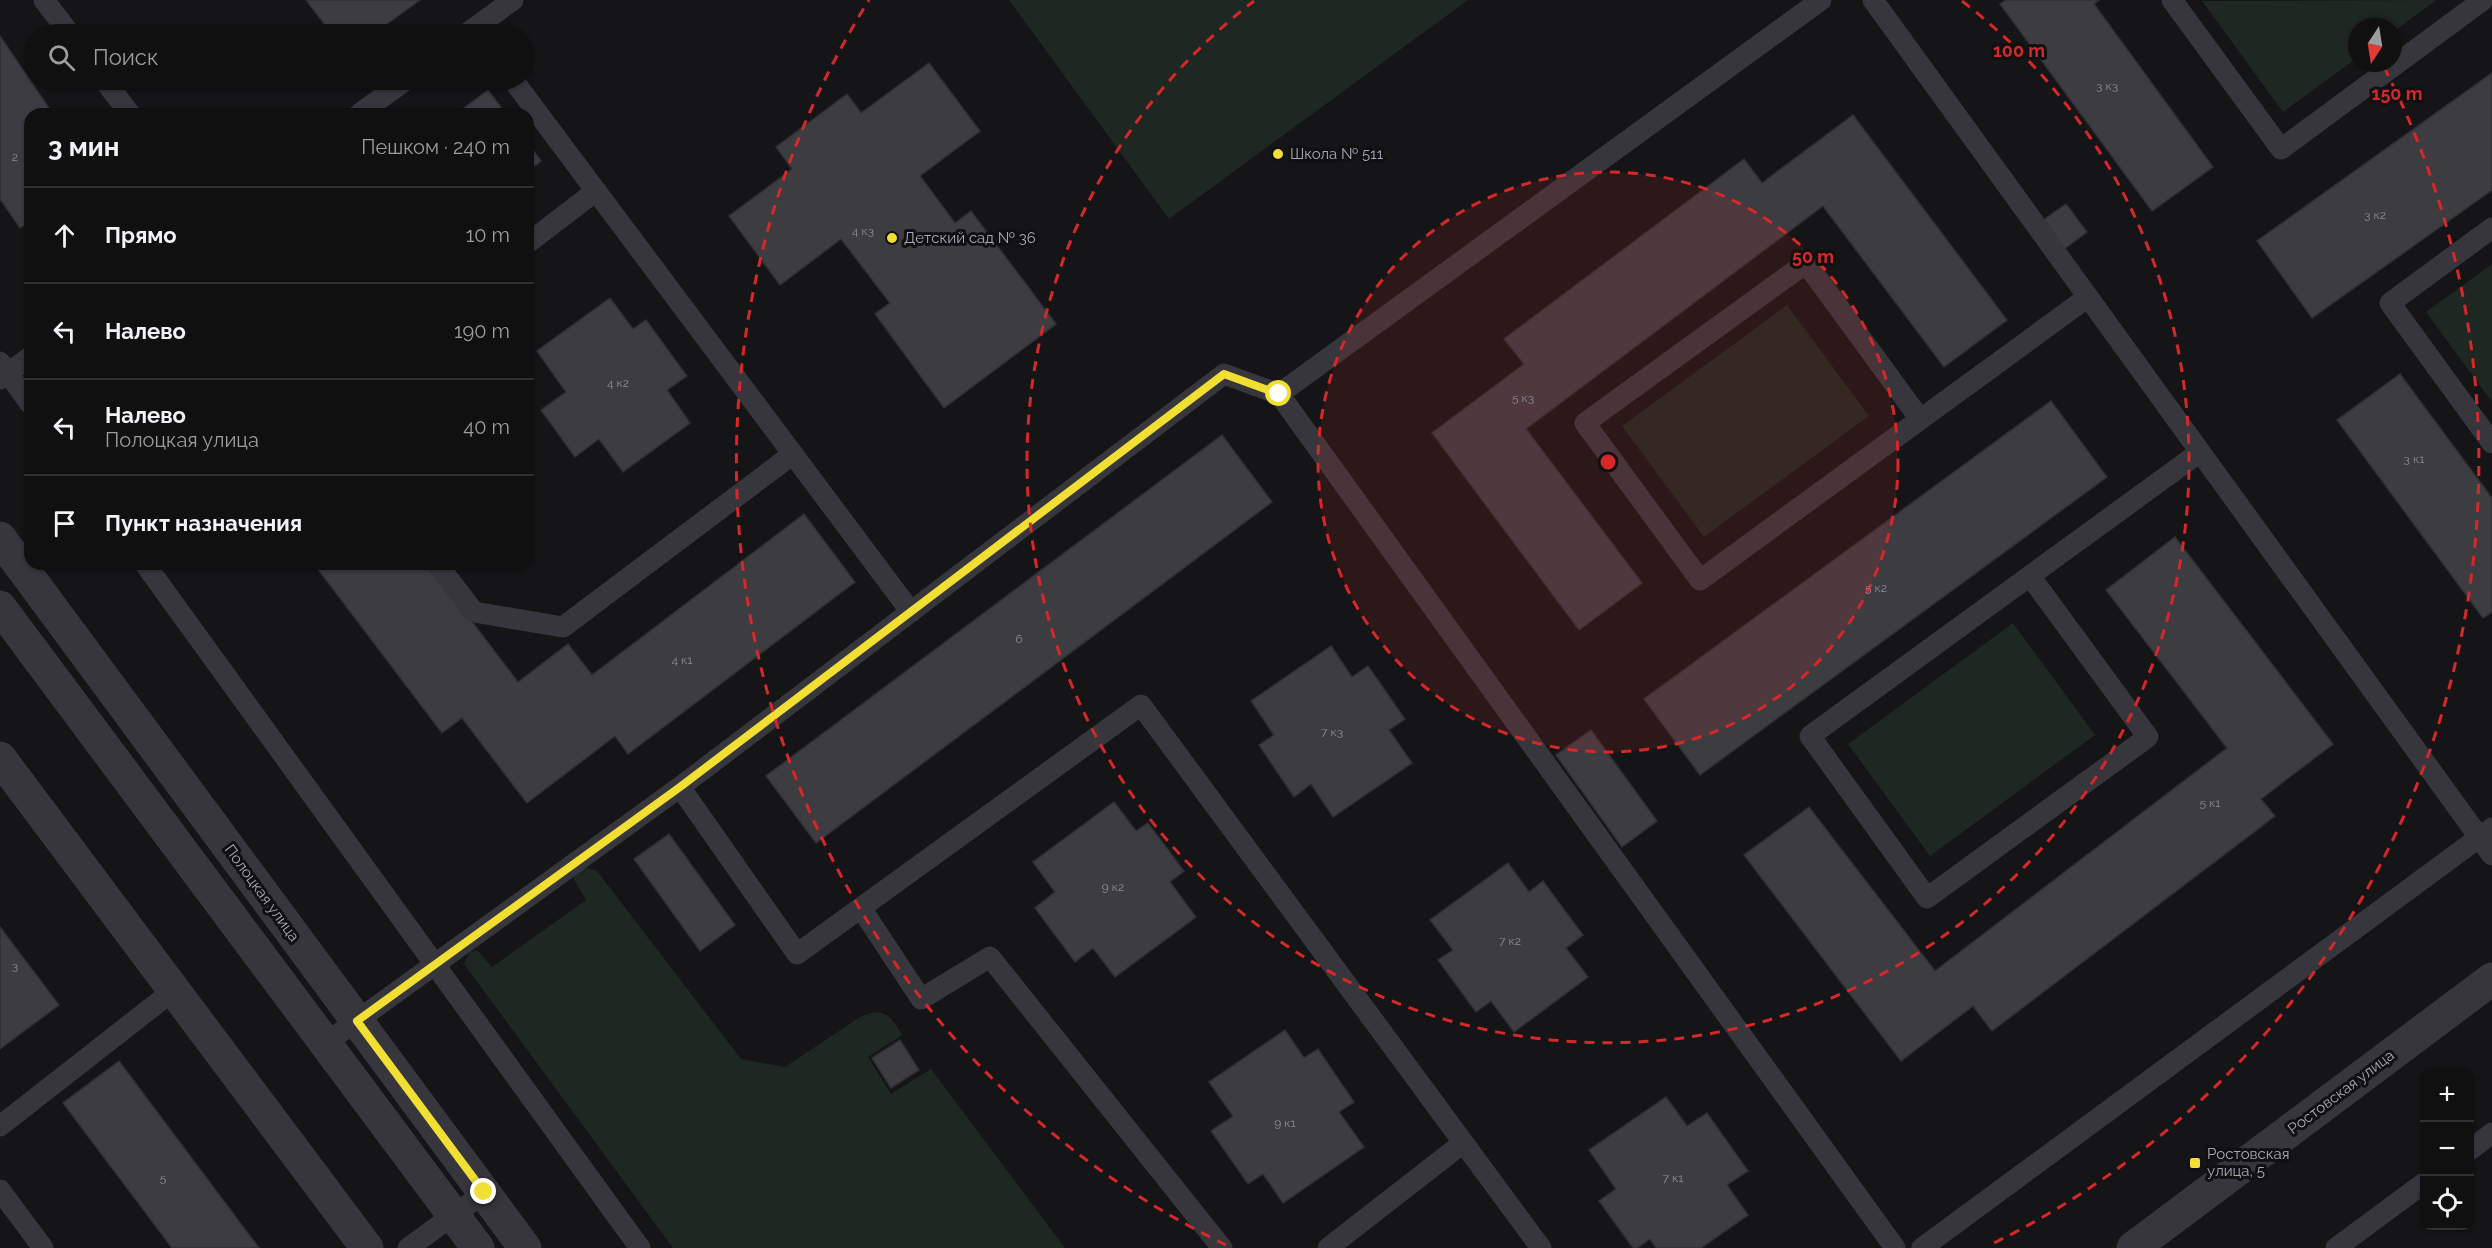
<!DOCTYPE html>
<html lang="ru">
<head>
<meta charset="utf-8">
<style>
	body { margin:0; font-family:Raleway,sans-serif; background:#19191a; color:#f1f3f6 }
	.controls { position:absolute; right:18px; bottom:18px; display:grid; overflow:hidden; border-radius:12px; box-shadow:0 2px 4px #0004 }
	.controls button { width:54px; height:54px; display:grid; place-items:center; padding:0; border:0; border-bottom:2px solid #303031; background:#101011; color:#f1f3f6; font:30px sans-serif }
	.compass { position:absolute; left:2348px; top:18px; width:54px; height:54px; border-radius:50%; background:#101011; box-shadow:0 2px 4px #0004; rotate:192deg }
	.stop { position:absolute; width:18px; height:18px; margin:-14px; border:4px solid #f1df33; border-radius:50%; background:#fff }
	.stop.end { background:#f1df33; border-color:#fff; box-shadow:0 2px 6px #0008 }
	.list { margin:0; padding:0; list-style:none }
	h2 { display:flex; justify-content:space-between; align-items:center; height:78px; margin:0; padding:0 24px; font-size:26px }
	h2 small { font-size:20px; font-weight:400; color:#9c9d9f }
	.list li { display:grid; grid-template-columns:39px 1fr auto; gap:18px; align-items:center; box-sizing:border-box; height:96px; padding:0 24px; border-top:2px solid #303031 }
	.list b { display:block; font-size:22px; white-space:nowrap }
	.list p { margin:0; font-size:20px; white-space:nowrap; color:#9c9d9f }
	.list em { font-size:20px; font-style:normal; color:#9c9d9f }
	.icon { flex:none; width:33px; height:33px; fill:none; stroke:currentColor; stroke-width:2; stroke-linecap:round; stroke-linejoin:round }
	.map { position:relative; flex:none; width:2492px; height:1248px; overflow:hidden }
	.search { position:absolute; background:#101011; box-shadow:0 2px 4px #0004; left:24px; top:24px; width:510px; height:66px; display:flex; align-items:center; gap:15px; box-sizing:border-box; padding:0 21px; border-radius:33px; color:#9c9d9f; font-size:22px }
	.panel { position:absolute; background:#101011; box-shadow:0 2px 4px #0004; left:24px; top:108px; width:510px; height:462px; border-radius:18px }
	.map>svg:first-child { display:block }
</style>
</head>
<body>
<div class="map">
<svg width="2492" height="1248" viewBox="0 0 2492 1248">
	<rect width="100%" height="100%" fill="#151517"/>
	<g fill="#1f2722">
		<polygon points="1009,0 1468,0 1169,219"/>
		<polygon points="2436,0 2393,32 2393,27 2357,27 2357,58 2283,112 2202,1"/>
		<polygon points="2492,264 2492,402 2426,312"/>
		<polygon points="1787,305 1869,416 1704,537 1622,426"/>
		<polygon points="2013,623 2095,735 1930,856 1848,744"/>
		<path d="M587,868l10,3 144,188 44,8 75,-50c23,-10 30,-3 42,18l-34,22 23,37 40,-25 134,179h-392l-209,-284 6,-12 7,-2 15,17 94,-67 -13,-22 4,-6z"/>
	</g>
	<g fill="#3d3c41" stroke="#302f33" stroke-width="1.5">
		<polygon points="306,0 420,0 373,34 332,34"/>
		<polygon points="2006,0 2099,0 2094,4 2213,167 2152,211 2000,4"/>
		<polygon points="0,36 53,114 30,114 30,221 20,228 0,199"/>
		<polygon points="929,63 980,131 920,176 955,223 971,211 1056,324 944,408 875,314 890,303 841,239 780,285 729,216 792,169 776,147 847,94 861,113"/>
		<polygon points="2492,73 2492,190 2312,318 2257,241"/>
		<polygon points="488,90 506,114 456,114"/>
		<polygon points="1853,115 2007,320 1944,367 1823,206 1526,429 1642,583 1579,630 1432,433 1524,364 1504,339 1744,159 1762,183"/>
		<polygon points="528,143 541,161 528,171"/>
		<polygon points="2066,204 2087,232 2060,252 2039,223"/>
		<polygon points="610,298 633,329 646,320 687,376 667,390 690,423 623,472 599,439 575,457 541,410 566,392 537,351"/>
		<polygon points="2400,374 2492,498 2492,612 2483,618 2337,420"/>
		<polygon points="2051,401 2107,477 1700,775 1644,699"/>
		<polygon points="1222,435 1272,502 816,843 766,776"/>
		<polygon points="804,514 855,582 628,754 615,736 527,803 462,718 442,733 314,564 428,564 518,682 568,644 592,675"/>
		<polygon points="2175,537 2333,744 2261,799 2275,816 1992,1031 1973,1006 1901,1061 1744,855 1809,807 1935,971 2227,748 2106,590"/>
		<polygon points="1331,646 1352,677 1368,666 1405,719 1389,730 1412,763 1333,817 1311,784 1294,797 1259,745 1274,735 1251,701"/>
		<polygon points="1591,730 1657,821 1622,847 1556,755"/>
		<polygon points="1114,802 1136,831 1148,823 1184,871 1170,882 1196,917 1115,977 1093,948 1075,962 1035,908 1055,892 1033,862"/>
		<polygon points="669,834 735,925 700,951 634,859"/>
		<polygon points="1508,863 1529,892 1543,881 1583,935 1566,948 1588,977 1514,1032 1491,1001 1476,1012 1438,960 1453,950 1430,920"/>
		<polygon points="0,927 59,1005 0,1049"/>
		<polygon points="1285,1030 1304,1058 1318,1049 1354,1102 1339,1112 1364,1147 1283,1203 1263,1174 1248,1184 1211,1131 1233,1116 1209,1082"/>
		<polygon points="900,1040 919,1070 891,1088 872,1058"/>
		<polygon points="119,1061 259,1248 172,1248 63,1103"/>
		<polygon points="1666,1097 1687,1126 1707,1113 1748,1171 1727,1185 1748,1215 1701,1248 1656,1248 1650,1239 1637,1248 1633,1248 1599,1201 1616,1189 1589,1150"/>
	</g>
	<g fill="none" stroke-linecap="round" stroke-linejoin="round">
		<g stroke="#36363c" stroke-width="21">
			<polyline points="44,0 70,34"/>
			<polyline points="1873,0 2492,855"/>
			<polyline points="2172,0 2281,149 2483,0"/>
			<polyline points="466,34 513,0"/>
			<polyline points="104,80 130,114"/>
			<polyline points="513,80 911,612"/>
			<polyline points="359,114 406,80"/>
			<polyline points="2492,228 2390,303 2492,443"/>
			<polyline points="528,243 596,191"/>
			<polyline points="0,362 30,404"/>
			<polyline points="0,379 30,357"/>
			<polyline points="1279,394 1821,0"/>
			<polyline points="1920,419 1806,263 1585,423 1700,580 2088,297"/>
			<polyline points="145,564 640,1248"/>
			<polyline points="437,564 474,612 563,627 793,454"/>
			<polyline points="2030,576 2148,737 1927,898 1810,736 2200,452"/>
			<polyline points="680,787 797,954 1141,705 1541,1248"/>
			<polyline points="861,908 921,999 990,957 1222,1248"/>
			<polyline points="326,1043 680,787 1224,374 1279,394 1895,1248"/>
			<polyline points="0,1126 174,990"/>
			<polyline points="2470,1150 2492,1133"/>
			<polyline points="0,1190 43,1248"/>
			<polyline points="408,1248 484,1193"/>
			<polyline points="1328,1248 1463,1143"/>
			<polyline points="1922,1248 2492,828"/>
			<polyline points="2336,1248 2424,1183"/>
		</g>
		<g stroke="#36363c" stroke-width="33">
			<polyline points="0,538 525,1248"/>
			<polyline points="0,607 478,1248"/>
			<polyline points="0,758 367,1248"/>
			<polyline points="2133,1248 2492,979"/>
		</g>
	</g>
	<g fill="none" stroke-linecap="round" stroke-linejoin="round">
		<polyline stroke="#f1df33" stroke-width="8" points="484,1192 357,1021 680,787 1224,374 1279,394"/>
	</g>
	<circle cx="1608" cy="462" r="290" fill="#d62828" fill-opacity=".12"/>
	<g fill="none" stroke="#d62828" stroke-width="3" stroke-dasharray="10 8">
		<circle cx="1608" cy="462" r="290"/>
		<path d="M1962 1A581 581 0 1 1 1254 1"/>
		<path d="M1226 1245A871 871 0 0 1 869 0M2384 67A871 871 0 0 1 1990 1245"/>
	</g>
	<g fill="#f1df33" stroke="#101012" stroke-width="2">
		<circle cx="1278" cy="154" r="6"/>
		<circle cx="892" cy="238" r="6"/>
		<rect x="2189" y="1157" width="12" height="12" rx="3"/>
	</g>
	<g text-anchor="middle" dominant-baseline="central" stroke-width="6" stroke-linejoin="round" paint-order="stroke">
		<g font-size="12" fill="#8c8d9a">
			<text x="2107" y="86">3 к3</text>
			<text x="15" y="157">2</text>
			<text x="2375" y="215">3 к2</text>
			<text x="863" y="231">4 к3</text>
			<text x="618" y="383">4 к2</text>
			<text x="1523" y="398">5 к3</text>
			<text x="2414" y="459">3 к1</text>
			<text x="1876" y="588">5 к2</text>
			<text x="1019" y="639">6</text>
			<text x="682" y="660">4 к1</text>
			<text x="1332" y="732">7 к3</text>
			<text x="2210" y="803">5 к1</text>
			<text x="1113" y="887">9 к2</text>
			<text x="1510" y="941">7 к2</text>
			<text x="15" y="966">3</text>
			<text x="1285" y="1123">9 к1</text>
			<text x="163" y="1178">5</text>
			<text x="1673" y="1178">7 к1</text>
		</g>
		<g font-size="15" fill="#a7a8b7" stroke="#101012" text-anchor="start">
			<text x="1290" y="154">Школа № 511</text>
			<text x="904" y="238">Детский сад № 36</text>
			<text x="2207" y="1154">Ростовская<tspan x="2207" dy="17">улица, 5</tspan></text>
		</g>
		<g font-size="15" fill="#a7a8b7" stroke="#101012">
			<text transform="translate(262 893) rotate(54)">Полоцкая улица</text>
			<text transform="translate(2341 1092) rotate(-37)">Ростовская улица</text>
		</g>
	</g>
	<circle cx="1608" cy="462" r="9" fill="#d62828" stroke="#101012" stroke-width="3"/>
	<g font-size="18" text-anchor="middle" font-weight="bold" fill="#d62828" stroke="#101012" stroke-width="6" stroke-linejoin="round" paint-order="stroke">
		<text x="2019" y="57">100 m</text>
		<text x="2397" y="100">150 m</text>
		<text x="1813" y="263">50 m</text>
	</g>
</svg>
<div class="controls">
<button>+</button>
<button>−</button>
<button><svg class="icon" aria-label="locate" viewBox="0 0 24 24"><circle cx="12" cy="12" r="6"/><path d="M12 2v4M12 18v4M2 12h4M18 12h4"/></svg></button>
</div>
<svg class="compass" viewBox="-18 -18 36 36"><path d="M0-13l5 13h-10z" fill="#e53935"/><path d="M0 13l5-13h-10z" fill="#9c9d9f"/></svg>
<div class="stop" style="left:1279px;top:394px"></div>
<div class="stop end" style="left:484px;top:1192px"></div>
<div class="search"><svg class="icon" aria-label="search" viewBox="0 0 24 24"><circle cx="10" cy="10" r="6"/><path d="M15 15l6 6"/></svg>Поиск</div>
<section class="panel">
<h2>3 мин<small>Пешком · 240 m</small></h2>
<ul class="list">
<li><svg class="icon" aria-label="ahead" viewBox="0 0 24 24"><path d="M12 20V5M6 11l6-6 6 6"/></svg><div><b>Прямо</b></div><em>10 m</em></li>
<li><svg class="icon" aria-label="left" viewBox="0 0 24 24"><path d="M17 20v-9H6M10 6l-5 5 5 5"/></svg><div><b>Налево</b></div><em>190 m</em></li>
<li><svg class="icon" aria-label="left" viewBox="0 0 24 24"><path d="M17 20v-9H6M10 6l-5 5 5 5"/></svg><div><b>Налево</b><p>Полоцкая улица</p></div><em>40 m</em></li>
<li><svg class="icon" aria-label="arrive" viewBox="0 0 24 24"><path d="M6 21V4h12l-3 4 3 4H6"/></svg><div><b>Пункт назначения</b></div></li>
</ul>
</section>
</div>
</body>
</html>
